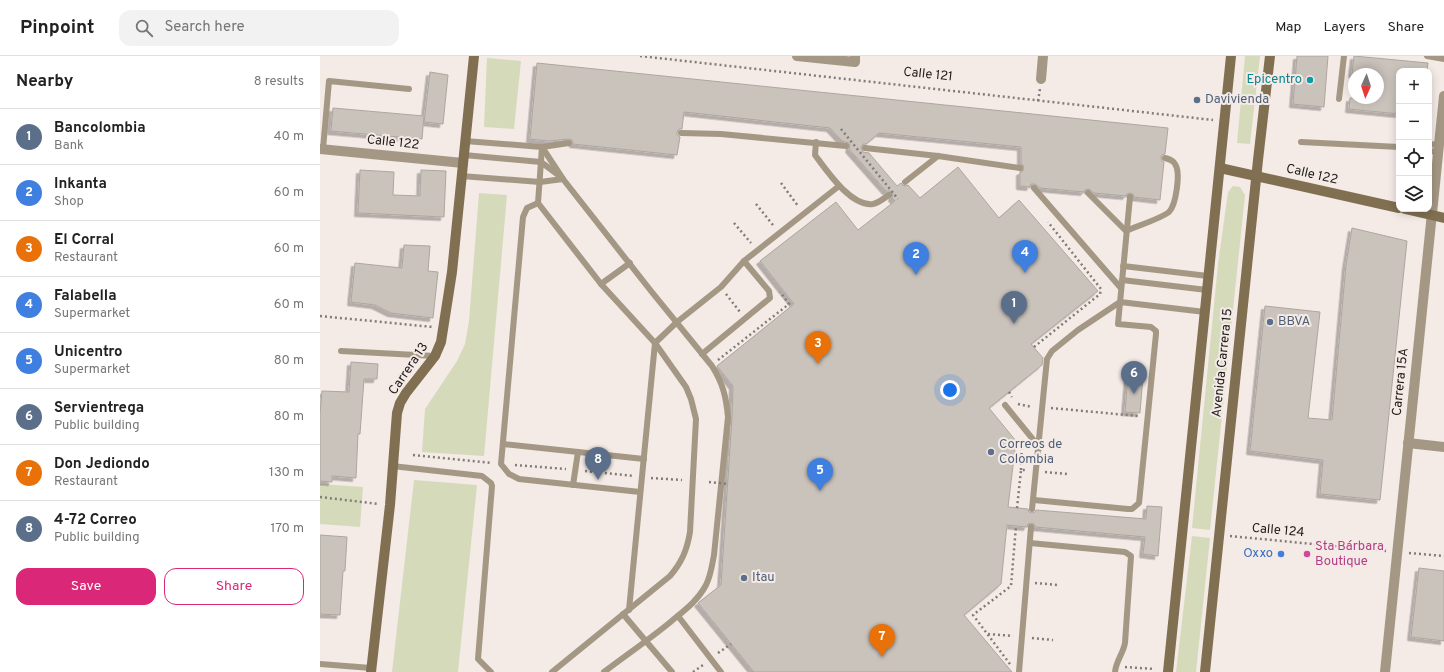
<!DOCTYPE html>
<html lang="en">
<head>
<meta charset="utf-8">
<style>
	body { margin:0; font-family:Overpass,sans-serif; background:#f2f2f2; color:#222 }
	.controls { position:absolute; right:12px; top:12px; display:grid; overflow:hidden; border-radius:8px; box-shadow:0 2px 10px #0003 }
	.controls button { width:36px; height:36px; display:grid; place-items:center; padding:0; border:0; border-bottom:1px solid #e0e0e0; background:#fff; color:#222; font:20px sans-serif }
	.compass { position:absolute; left:1028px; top:12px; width:36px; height:36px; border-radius:50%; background:#fff; box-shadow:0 2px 10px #0003; rotate:183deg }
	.you { position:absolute; left:630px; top:334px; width:14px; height:14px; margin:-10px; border:3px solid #fff; border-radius:50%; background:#1a73e8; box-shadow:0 0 0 6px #1a73e833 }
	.badge { display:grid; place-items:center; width:26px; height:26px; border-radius:50%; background:#db2777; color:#fff; font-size:13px; font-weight:700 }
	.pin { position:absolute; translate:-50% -33px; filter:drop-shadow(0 1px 2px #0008) }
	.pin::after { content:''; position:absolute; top:21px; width:14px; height:12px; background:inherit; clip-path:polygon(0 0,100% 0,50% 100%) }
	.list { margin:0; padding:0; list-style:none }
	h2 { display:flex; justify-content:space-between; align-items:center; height:52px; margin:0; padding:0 16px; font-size:17px }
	h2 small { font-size:13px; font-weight:400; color:#767676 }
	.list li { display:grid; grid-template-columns:26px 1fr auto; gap:12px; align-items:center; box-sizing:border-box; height:56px; padding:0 16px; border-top:1px solid #e0e0e0 }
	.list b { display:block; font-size:15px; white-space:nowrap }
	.list p { margin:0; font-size:13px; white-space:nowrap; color:#767676 }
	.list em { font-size:13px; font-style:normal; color:#767676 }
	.actions { display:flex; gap:8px; padding:12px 16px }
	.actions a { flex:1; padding:9px 0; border:1px solid #db2777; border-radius:12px; text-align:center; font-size:14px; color:#db2777 }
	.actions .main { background:#db2777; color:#fff }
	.icon { flex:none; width:22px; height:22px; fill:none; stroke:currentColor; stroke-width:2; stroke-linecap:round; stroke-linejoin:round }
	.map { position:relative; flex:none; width:1124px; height:616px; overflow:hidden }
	header { display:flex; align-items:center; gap:24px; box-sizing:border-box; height:56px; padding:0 20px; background:#fff; border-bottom:1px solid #e0e0e0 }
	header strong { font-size:19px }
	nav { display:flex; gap:22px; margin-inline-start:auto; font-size:14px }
	.search { width:280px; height:36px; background:#f2f2f2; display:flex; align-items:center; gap:10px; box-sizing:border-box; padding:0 14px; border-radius:12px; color:#767676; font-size:15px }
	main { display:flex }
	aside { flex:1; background:#fff }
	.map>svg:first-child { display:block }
</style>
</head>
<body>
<header>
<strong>Pinpoint</strong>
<div class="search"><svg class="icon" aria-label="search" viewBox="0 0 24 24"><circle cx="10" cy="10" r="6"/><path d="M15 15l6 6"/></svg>Search here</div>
<nav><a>Map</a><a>Layers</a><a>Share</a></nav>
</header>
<main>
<aside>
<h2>Nearby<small>8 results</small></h2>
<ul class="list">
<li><span class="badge" style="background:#5c6f8a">1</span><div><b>Bancolombia</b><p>Bank</p></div><em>40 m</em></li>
<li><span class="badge" style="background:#3f7fe0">2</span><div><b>Inkanta</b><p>Shop</p></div><em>60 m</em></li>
<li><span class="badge" style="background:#e8710a">3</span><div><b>El Corral</b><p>Restaurant</p></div><em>60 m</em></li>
<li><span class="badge" style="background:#3f7fe0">4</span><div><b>Falabella</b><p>Supermarket</p></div><em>60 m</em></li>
<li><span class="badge" style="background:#3f7fe0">5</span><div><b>Unicentro</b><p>Supermarket</p></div><em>80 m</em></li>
<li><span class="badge" style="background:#5c6f8a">6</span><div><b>Servientrega</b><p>Public building</p></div><em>80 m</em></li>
<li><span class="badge" style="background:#e8710a">7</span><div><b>Don Jediondo</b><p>Restaurant</p></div><em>130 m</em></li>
<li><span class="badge" style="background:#5c6f8a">8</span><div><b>4-72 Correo</b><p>Public building</p></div><em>170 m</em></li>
</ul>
<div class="actions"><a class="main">Save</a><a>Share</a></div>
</aside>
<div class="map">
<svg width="1124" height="616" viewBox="0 0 1124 616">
	<defs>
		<filter id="shadow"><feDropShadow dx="-3.5" dy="3.5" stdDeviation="0" flood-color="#0004"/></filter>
	</defs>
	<rect width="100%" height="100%" fill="#f4eae6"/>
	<g fill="#d5dbba">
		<polygon points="925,0 940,0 930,88 917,87"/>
		<polygon points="167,2 201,5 194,73 164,71"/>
		<polygon points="913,130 920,131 925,139 890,474 872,472 898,208 908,136"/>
		<polygon points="159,137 187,139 164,400 102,396 105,353 137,305 145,288 149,265"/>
		<polygon points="94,424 157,429 138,616 72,616"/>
		<polygon points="0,428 43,431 40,471 0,468"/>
		<polygon points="872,480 890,482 876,616 856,616"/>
	</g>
	<g fill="#cac3bc" stroke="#ada69f" filter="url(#shadow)">
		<polygon points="977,0 1008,0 1004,51 973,48"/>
		<polygon points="1034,0 1108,7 1107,15 1079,15 1079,58 1029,53 1030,42 1058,42 1058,18 1032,18"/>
		<polygon points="217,7 848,72 845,98 842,99 841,101 842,105 844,106 840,144 814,141 813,138 810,137 807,138 806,140 774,137 769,133 765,134 764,136 720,132 715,128 711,128 710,131 700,130 700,116 703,115 704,112 703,109 701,108 701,91 559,77 546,88 543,88 541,92 543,96 549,97 577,130 581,127 584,130 588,129 600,142 638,111 679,162 699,144 778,235 711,288 723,302 722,309 669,352 696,385 688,451 708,453 709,456 712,457 715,456 716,454 826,463 827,450 842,451 838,500 823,498 825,481 715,471 714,468 711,467 708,468 707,471 687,469 681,528 644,559 692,616 434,616 378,547 401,529 412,361 413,330 397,310 474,248 440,205 516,146 538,174 575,145 572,142 573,137 571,135 566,135 529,93 530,90 529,87 522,85 510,72 364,56 362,73 359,73 357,76 357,79 360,81 357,99 253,88 252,84 249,83 229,85 210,83"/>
		<polygon points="110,16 128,19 123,68 104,66"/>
		<polygon points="13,52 104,60 102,83 11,75"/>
		<polygon points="40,114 74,116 73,139 100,140 101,114 126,115 124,161 38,157"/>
		<polygon points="1032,172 1087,185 1060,444 1000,438 1003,404 930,395 945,250 1000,256 988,362 1012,364 1026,209"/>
		<polygon points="84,189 110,190 108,215 118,216 113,262 71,257 55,249 31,246 35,207 82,212"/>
		<polygon points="31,306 58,308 57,323 44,323 40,378 38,378 36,422 12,420 12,426 0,425 0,358 2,335 29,336"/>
		<polygon points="808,319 823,320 820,357 805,356"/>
		<polygon points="0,479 27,481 25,515 23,515 20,559 0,558"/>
		<polygon points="1099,512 1124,515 1124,585 1091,581"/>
	</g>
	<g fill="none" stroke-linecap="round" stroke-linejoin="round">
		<g stroke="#827c79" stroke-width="2.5" stroke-dasharray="2 3" stroke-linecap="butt">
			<polyline points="320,0 893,64"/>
			<polyline points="718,45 720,33"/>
			<polyline points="461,127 478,150"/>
			<polyline points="436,148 453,169"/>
			<polyline points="414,167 431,187"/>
			<polyline points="406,238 420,256"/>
			<polyline points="0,260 113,271"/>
			<polyline points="714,291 780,238 781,233 728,166"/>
			<polyline points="398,304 469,248 460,236"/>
			<polyline points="689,336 692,341"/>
			<polyline points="698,348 712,351"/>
			<polyline points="731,352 818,360"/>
			<polyline points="93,399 172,407"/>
			<polyline points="195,409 246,413"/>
			<polyline points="701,414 702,386"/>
			<polyline points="265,415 314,420"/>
			<polyline points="725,416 747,418"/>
			<polyline points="331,422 362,424"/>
			<polyline points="0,441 59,448"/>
			<polyline points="697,452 701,414 706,414"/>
			<polyline points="910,480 1066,495"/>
			<polyline points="1089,497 1124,500"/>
			<polyline points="715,527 738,529"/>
			<polyline points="668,578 693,580"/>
			<polyline points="712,582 733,584"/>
			<polyline points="398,597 411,588"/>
			<polyline points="690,608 653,559 691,530 696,470"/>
			<polyline points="805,611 835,613"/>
			<polyline points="373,616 383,609"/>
		</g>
		<g stroke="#a49884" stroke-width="6">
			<polyline points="1107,0 1124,3"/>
			<polyline points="1019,43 1024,0"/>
			<polyline points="361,77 401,78 526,90"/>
			<polyline points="145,85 222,91 249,87"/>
			<path d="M496,86l-1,13c12,16 36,52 58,49 6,-1 11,-6 16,-9"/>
			<polyline points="981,86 1079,91"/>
			<polyline points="1109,88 1119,89"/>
			<path d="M222,91l-4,56 63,81 54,59 31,44 5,12 5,20 -6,113c-3,18 -8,30 -20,44l-118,96"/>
			<path d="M222,91l21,32 88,112 61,75c11,18 14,30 16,51l-14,138c-2,10 -3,20 -8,30 -9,17 -24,27 -38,39 -21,17 -43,32 -64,48"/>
			<polyline points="545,92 618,100 700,112"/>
			<polyline points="3,93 9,25 89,33"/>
			<polyline points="1109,95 1118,96"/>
			<polyline points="144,99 221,106 237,118"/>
			<polyline points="141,120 220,126 243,123"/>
			<polyline points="585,126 618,100"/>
			<polyline points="714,132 800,231"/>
			<path d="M768,137l38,38c11,-5 34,-12 43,-19 7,-7 12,-40 6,-48 -2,-4 -6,-5 -10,-6"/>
			<polyline points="218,147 207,152 203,161 181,408 189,418 199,423 320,436"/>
			<polyline points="803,210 888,220"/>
			<polyline points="802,224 887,234"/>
			<polyline points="281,228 310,207"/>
			<polyline points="21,295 115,300"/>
			<polyline points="382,298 450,242 449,235 424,205"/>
			<polyline points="685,349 720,392"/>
			<polyline points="183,388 324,403"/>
			<polyline points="72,410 162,420 171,427 172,430 158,603 171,616"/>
			<polyline points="253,429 258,396"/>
			<polyline points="714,444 808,453 812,453 819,447 836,278 836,275 831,271 798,268 810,141"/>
			<polyline points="712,453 727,303 732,295 758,274 800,246 885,256"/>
			<path d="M710,487l95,9 6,4 -6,87c-2,11 -9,18 -10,29"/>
			<polyline points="309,554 335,287 357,266 401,231 424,205 519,130"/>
			<polyline points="303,558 352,616"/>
			<polyline points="358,560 401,616"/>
			<polyline points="0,608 51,612"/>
			<polyline points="699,616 711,471"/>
		</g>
		<g stroke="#a49884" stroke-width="10">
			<polyline points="477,0 535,6 535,0"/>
			<polyline points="721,23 723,0"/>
			<polyline points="0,93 143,107"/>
			<polyline points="1088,387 1124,391"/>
			<polyline points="1065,616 1124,40"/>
		</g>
		<g stroke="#816f51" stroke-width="10">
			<polyline points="900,112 1079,152"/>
			<polyline points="1085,153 1124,162"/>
			<polyline points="51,616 70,449 77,357 80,347 86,337 115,300 121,286 132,216 154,0"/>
			<polyline points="848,616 911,0"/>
			<polyline points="885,616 938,104 950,0"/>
		</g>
		<g stroke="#827c79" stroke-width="2.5" stroke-dasharray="2 3" stroke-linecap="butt">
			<polyline points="521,73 578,143"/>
			<polyline points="389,426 408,428"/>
		</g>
	</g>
	<circle fill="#0f9aa8" stroke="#f4eae6" stroke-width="1.5" cx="990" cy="24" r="4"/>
	<g fill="#5c6f8a" stroke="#f4eae6" stroke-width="1.5">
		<circle cx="877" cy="44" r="4"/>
		<circle cx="950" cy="266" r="4"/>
		<circle cx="671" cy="396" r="4"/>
		<circle cx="424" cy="522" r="4"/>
	</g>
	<circle fill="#3f7fe0" stroke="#f4eae6" stroke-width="1.5" cx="961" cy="498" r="4"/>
	<circle fill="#d1479c" stroke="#f4eae6" stroke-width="1.5" cx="987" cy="498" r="4"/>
	<g text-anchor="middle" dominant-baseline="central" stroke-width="4" stroke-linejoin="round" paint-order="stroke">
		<g font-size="13" fill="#1d1a18" stroke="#f4eae6">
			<text transform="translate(608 19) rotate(6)">Calle 121</text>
			<text transform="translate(73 87) rotate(6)">Calle 122</text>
			<text transform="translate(992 119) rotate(13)">Calle 122</text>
			<text transform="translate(903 307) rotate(-84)">Avenida Carrera 15</text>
			<text transform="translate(89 313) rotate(-56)">Carrera 13</text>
			<text transform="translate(1081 326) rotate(-84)">Carrera 15A</text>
			<text transform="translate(958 475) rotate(5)">Calle 124</text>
		</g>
		<g font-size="13" fill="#0d838f" stroke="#f4eae6" text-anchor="end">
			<text x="982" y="24">Epicentro</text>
		</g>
		<g font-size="13" fill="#4e5e75" stroke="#f4eae6" text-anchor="start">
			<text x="885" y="44">Davivienda</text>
			<text x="958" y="266">BBVA</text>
			<text x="679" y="389">Correos de<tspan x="679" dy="15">Colombia</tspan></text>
			<text x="432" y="522">Itau</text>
		</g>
		<g font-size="13" fill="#b23c85" stroke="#f4eae6" text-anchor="start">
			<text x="995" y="491">Sta Bárbara<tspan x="995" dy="15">Boutique</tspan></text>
		</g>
		<g font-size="13" fill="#366cbe" stroke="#f4eae6" text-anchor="end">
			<text x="953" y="498">Oxxo</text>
		</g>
	</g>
</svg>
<div class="controls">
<button>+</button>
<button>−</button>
<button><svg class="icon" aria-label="locate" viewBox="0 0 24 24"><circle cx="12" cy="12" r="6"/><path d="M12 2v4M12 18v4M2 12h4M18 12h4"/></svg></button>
<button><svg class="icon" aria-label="layers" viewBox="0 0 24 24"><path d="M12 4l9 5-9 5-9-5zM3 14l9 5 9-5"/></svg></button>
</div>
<svg class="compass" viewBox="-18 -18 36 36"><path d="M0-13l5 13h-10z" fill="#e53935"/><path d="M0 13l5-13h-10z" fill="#767676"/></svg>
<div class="you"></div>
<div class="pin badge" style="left:694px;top:268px;background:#5c6f8a">1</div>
<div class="pin badge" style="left:596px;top:219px;background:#3f7fe0">2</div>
<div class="pin badge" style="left:498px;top:308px;background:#e8710a">3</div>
<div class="pin badge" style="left:705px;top:217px;background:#3f7fe0">4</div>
<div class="pin badge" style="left:500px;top:435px;background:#3f7fe0">5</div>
<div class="pin badge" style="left:814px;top:338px;background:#5c6f8a">6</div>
<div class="pin badge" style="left:562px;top:601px;background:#e8710a">7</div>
<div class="pin badge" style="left:278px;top:424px;background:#5c6f8a">8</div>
</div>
</main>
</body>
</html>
